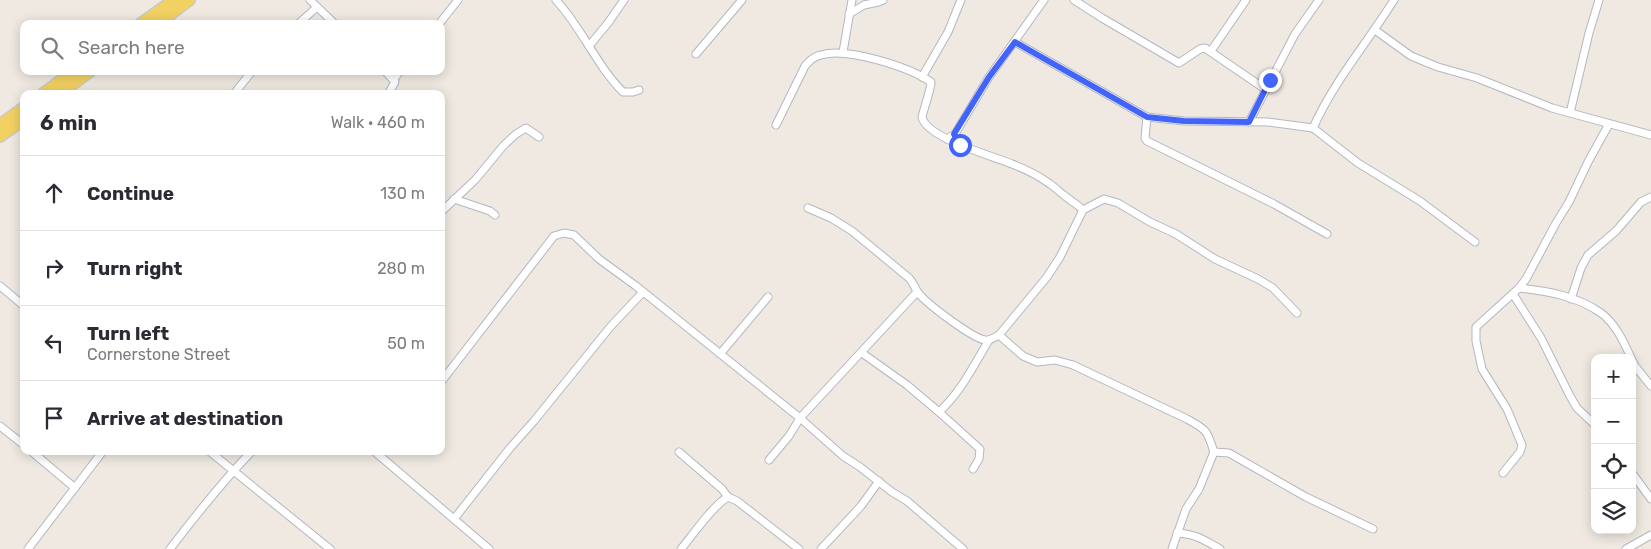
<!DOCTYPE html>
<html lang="en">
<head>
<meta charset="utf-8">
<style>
	body { margin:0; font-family:Rubik,sans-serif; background:#f2f2f3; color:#2b2b33 }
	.controls { position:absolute; right:15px; bottom:15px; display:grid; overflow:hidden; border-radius:10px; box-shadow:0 2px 12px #0003 }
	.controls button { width:45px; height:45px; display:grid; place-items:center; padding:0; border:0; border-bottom:1px solid #e1e1e2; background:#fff; color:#2b2b33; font:25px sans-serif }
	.stop { position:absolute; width:15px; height:15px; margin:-11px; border:4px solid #4264fb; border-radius:50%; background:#fff }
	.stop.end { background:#4264fb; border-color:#fff; box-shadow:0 1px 5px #0008 }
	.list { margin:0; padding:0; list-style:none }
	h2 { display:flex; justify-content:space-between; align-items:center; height:65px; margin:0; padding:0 20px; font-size:21px }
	h2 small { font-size:16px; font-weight:400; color:#7c7c81 }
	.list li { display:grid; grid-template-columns:32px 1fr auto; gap:15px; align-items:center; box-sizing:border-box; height:75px; padding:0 20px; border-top:1px solid #e1e1e2 }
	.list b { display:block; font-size:19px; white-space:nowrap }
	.list p { margin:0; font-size:16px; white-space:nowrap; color:#7c7c81 }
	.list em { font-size:16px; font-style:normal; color:#7c7c81 }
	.icon { flex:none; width:28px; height:28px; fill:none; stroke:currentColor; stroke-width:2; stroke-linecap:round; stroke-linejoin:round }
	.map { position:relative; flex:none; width:1651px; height:549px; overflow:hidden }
	.search { position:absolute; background:#fff; box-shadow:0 2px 12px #0003; left:20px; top:20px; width:425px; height:55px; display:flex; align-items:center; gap:12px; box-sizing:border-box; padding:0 18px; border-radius:10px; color:#7c7c81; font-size:19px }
	.panel { position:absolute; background:#fff; box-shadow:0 2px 12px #0003; left:20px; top:90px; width:425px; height:365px; border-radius:10px }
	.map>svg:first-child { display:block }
</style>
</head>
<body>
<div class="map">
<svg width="1651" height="549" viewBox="0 0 1651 549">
	<rect width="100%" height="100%" fill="#efe9e1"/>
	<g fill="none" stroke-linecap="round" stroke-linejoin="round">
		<defs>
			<g id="street">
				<polyline points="310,0 335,24"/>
				<path d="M556,0c26,28 40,65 67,92h10l6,-2"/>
				<polyline points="1074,0 1102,18 1179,63 1200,49 1205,48 1265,89"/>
				<polyline points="849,14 864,5 878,2 883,0"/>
				<polyline points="298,24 317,7"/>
				<polyline points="439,24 458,0"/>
				<polyline points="1375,30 1411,56 1438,67 1477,78 1552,108 1651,135"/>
				<path d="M1015,42l132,75 37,4 84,1 45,6c21,-47 54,-85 81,-128"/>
				<polyline points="589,46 608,23 624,0"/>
				<polyline points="1211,51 1246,0"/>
				<polyline points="843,52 852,0"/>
				<polyline points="696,54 742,0"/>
				<polyline points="385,71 395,82 388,94"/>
				<polyline points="922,77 948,32 961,0"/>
				<polyline points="394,79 400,71"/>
				<polyline points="234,94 252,71"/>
				<polyline points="1570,113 1589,33 1599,0"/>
				<polyline points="1147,117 1145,138 1147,141 1274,204 1327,234"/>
				<polyline points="1249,122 1295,34 1319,0"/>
				<path d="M776,125l29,-59c4,-5 10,-10 16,-11 26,-8 88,12 110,27 0,7 -7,26 -9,35 4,21 71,39 90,47 13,5 27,12 38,20 5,3 9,8 15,12 6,5 12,8 18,14"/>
				<polyline points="1313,128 1358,163 1420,201 1475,242"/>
				<polyline points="947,139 955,134 989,77 1044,0"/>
				<polyline points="454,199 490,211 495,215"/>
				<path d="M808,208l23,10 21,13 57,47c5,5 6,12 11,17 9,10 52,43 65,45 5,1 10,-3 14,-5l48,-58 13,-20 23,-47 21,-11 14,4 32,19 26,12 39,25 43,20 15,9 24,25"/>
				<polyline points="441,212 475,180 504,145 516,134 526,128 539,137"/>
				<polyline points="0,286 24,306"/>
				<path d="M1519,288c28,3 58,8 82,25 14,10 23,29 30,45"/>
				<polyline points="1513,294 1541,338 1570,396 1577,408 1595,425"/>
				<polyline points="1571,299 1581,268 1588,255 1616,231 1641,202 1651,197"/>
				<path d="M999,335l24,21 14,6 18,-2 18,5 114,54c20,11 20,11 27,33l-15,37 -13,20 -14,40"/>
				<path d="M862,353l45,32 32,27c22,-20 35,-47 50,-72"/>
				<polyline points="720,354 768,297"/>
				<polyline points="1632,360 1635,366 1651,386"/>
				<polyline points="441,382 554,236 564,233 574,235 599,259 636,286 800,418 843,456 860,467 892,492 907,501 963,549"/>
				<polyline points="939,412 980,449 979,459 973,469"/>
				<polyline points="0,426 24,445"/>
				<polyline points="31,451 75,488"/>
				<polyline points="209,451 330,549"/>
				<polyline points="374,451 489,549"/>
				<polyline points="679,452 722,489 728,497"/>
				<polyline points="1214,452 1229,453 1306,497 1373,529"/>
				<polyline points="769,460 789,436 800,418 917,292"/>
				<polyline points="1503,473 1520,452 1522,445 1507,409 1482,369 1476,341 1476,327 1519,288 1526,279 1556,223 1569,202 1588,162 1609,124"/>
				<polyline points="1632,473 1651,499"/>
				<polyline points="454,519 510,448 534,421 611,326 643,292"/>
				<path d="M1177,533c19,1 27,7 43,16"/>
				<polyline points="28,549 103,451"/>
				<path d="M170,549c26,-34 52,-67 82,-98"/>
				<path d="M681,549c11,-13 33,-45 47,-52l9,4 62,48"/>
				<polyline points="821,549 861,506 879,481"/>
				<polyline points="1626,549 1651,535"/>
			</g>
			<g id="primary">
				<polyline points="141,24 174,0"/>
				<polyline points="157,24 189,0"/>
				<polyline points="43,94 74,71"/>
				<polyline points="59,94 90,71"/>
				<polyline points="0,125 24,108"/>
				<polyline points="0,136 24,119"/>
			</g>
		</defs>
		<use href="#street" stroke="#b4b7c1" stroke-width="9"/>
		<use href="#primary" stroke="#c9c9c9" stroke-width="14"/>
		<use href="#street" stroke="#fff" stroke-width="7"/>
		<use href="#primary" stroke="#f2d163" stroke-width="11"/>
	</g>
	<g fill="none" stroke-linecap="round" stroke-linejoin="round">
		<polyline stroke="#4264fb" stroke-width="6" points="960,145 954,134 989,77 1015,42 1147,117 1184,121 1249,122 1270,80"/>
	</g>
</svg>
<div class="controls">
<button>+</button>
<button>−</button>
<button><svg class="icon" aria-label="locate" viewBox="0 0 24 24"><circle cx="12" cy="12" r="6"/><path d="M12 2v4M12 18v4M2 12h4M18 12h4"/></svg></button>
<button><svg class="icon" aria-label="layers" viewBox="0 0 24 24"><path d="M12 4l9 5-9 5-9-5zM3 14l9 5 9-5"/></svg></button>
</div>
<div class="stop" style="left:960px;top:145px"></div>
<div class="stop end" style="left:1270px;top:80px"></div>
<div class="search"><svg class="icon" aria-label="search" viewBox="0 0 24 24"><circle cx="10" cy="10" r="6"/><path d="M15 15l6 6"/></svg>Search here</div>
<section class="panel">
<h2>6 min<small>Walk · 460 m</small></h2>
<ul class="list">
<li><svg class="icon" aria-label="ahead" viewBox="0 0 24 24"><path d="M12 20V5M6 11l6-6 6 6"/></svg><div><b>Continue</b></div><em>130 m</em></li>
<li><svg class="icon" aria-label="right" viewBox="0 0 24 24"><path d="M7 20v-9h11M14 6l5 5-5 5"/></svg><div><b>Turn right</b></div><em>280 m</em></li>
<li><svg class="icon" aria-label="left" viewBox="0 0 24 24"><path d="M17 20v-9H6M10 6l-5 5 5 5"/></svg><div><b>Turn left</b><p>Cornerstone Street</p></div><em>50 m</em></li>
<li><svg class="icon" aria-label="arrive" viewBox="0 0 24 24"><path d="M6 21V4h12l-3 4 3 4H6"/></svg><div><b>Arrive at destination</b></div></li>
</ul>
</section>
</div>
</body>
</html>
